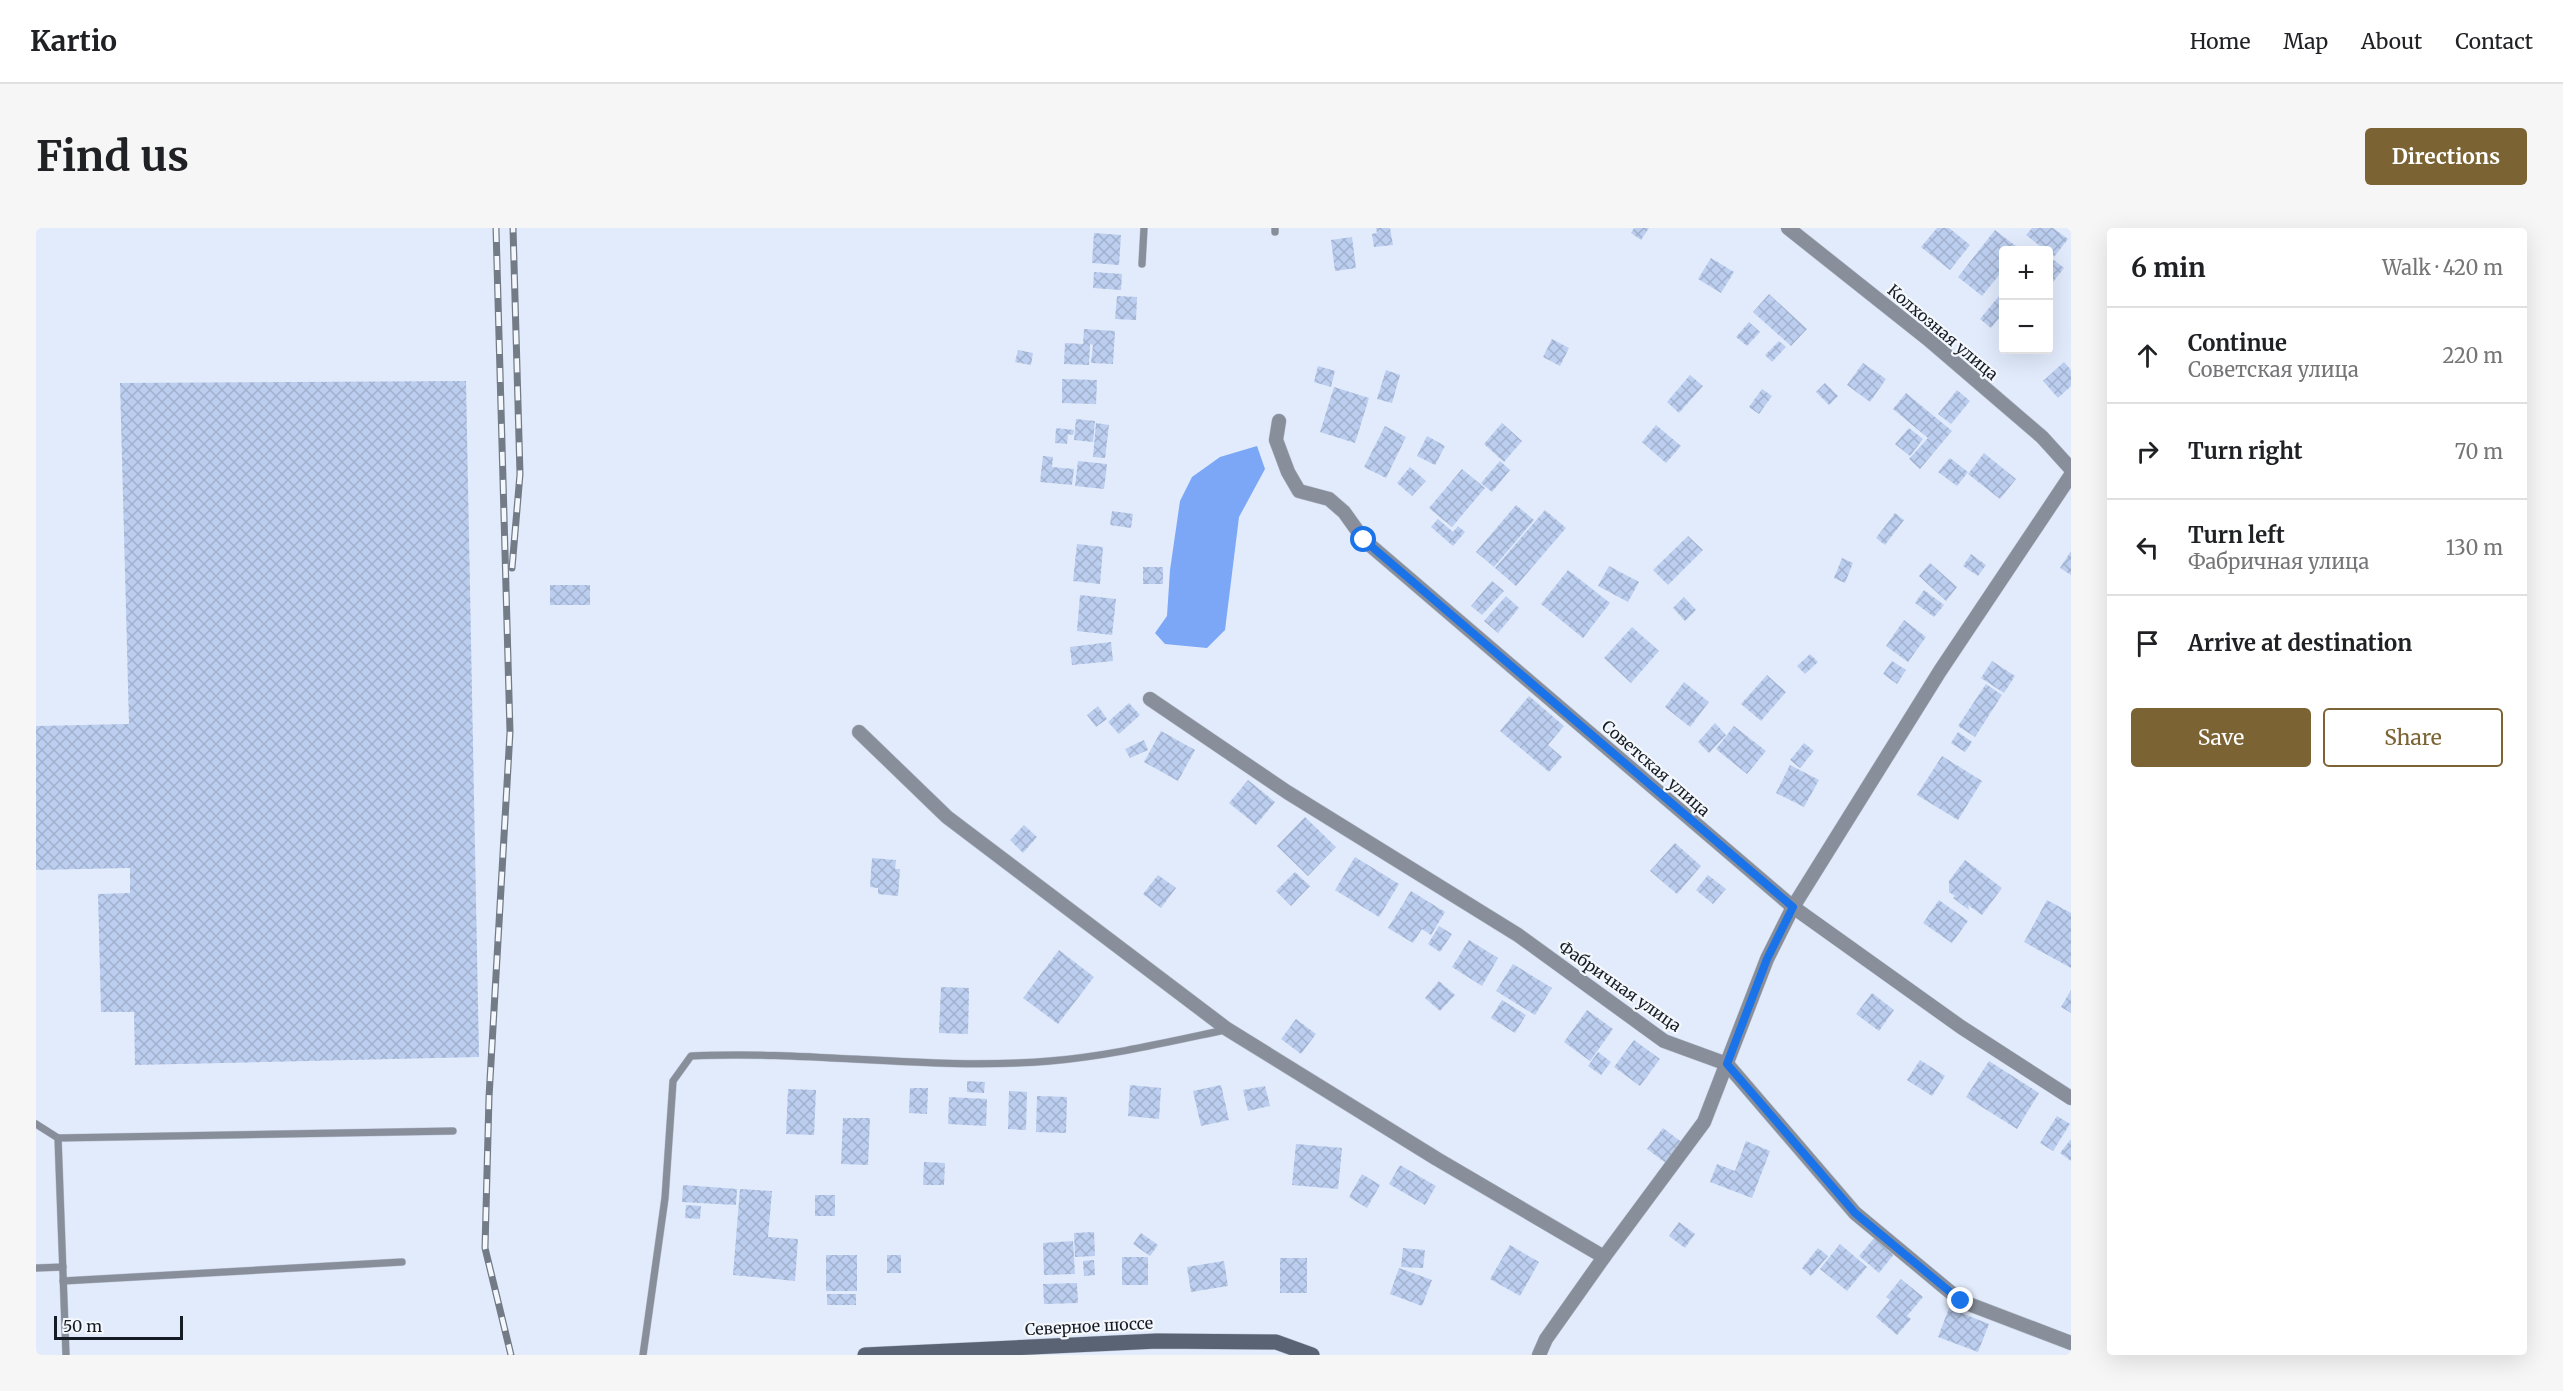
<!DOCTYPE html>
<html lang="en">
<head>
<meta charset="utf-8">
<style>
	body { margin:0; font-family:Merriweather,serif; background:#f6f6f6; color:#202124 }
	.controls { position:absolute; right:18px; top:18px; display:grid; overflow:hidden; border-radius:6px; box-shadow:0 6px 24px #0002 }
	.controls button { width:54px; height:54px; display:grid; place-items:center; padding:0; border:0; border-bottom:2px solid #e0e0e0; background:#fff; color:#202124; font:30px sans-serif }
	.scale { position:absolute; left:18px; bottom:15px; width:129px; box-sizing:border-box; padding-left:6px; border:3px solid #161c25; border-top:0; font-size:16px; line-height:21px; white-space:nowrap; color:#161c25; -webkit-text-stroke:4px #f4f8fd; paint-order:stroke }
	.stop { position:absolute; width:18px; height:18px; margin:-14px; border:4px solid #1a73e8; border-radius:50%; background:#fff }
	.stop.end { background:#1a73e8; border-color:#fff; box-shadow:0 2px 6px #0008 }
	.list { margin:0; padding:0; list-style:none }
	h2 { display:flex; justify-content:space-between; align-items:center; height:78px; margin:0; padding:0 24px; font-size:26px }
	h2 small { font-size:20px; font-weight:400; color:#757577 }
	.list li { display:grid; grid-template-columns:39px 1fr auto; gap:18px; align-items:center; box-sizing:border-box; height:96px; padding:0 24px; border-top:2px solid #e0e0e0 }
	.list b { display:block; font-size:22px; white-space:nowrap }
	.list p { margin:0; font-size:20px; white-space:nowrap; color:#757577 }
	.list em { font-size:20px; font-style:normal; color:#757577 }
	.actions { display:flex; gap:12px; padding:18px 24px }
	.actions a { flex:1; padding:14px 0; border:2px solid #7b6333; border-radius:6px; text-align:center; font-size:21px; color:#7b6333 }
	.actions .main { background:#7b6333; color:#fff }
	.icon { flex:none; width:33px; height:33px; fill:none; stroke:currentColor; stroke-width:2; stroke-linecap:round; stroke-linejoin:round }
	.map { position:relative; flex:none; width:2035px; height:1127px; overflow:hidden; border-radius:6px }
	header { display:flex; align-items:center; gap:36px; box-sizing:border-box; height:84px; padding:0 30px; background:#fff; border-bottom:2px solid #e0e0e0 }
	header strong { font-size:28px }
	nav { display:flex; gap:33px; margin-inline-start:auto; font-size:21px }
	.intro { display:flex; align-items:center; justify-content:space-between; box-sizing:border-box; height:144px; padding:0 36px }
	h1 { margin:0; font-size:42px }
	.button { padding:15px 27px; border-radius:6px; background:#7b6333; color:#fff; font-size:21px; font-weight:700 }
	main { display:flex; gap:36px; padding:0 36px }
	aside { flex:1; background:#fff; border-radius:6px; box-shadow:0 6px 24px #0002 }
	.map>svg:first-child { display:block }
</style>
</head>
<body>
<header>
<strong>Kartio</strong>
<nav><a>Home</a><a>Map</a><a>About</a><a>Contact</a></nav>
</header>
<div class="intro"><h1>Find us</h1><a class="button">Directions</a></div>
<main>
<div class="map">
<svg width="2035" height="1127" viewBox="0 0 2035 1127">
	<defs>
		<pattern id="building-cross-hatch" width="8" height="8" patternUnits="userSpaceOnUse" patternTransform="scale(1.5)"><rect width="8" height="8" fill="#bcceef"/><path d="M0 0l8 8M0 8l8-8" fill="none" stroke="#a1b0cd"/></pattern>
	</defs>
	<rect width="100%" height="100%" fill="#e1ebfc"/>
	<polygon fill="#7ca6f6" points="1221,218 1229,241 1203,289 1189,402 1171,420 1129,416 1119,405 1131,388 1134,342 1144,273 1156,249 1184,229"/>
	<g fill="url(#building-cross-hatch)">
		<polygon points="1340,0 1354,0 1357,17 1338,19 1336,6 1341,5"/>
		<polygon points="1598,0 1613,0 1605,12 1595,5"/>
		<polygon points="1901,0 1913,0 1934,17 1914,42 1885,19"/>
		<polygon points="1996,0 2017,0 2032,11 2018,29 2013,22 2009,22 1990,7"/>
		<polygon points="1959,2 1985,22 1968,22 1968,41 1946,68 1922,49"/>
		<polygon points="1058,5 1085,7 1083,37 1056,35"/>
		<polygon points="1316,9 1320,40 1299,43 1295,12"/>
		<polygon points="2013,28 2028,40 2017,54 2013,50"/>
		<polygon points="1675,30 1698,44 1685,65 1662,51"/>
		<polygon points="1058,44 1086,46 1085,62 1057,60"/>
		<polygon points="1968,62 1968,84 1955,100 1944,91"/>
		<polygon points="1733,66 1771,101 1755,118 1717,84"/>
		<polygon points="1081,68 1101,69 1100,92 1079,91"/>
		<polygon points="1713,94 1724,104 1711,118 1700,109"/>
		<polygon points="1048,101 1079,103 1077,136 1055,135 1057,117 1054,116 1053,137 1028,136 1029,115 1047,116"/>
		<polygon points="1516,111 1533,120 1524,138 1507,129"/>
		<polygon points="1743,113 1750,119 1736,134 1729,127"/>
		<polygon points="982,122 997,125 995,137 979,134"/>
		<polygon points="2028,134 2035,142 2035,158 2022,170 2007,153"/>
		<polygon points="1827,135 1850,151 1834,174 1811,157"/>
		<polygon points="1282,138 1299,143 1295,159 1278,154"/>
		<polygon points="1350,142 1364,147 1356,175 1341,171"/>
		<polygon points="1654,147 1667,158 1643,185 1631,174"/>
		<polygon points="1026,151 1061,152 1060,176 1026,175"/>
		<polygon points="430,153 443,829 99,837 98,784 65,784 62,666 94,665 94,640 0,642 0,498 93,496 84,155"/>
		<polygon points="1789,155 1802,168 1793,177 1780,164"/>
		<polygon points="1298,159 1333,170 1319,215 1284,204"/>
		<polygon points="1726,161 1736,168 1723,186 1713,179"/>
		<polygon points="1921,162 1934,173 1915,196 1902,186"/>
		<polygon points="1870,165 1916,203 1884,241 1873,231 1892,210 1857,181"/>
		<polygon points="1040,191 1059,193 1057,214 1038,212"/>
		<polygon points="1060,195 1073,197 1069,230 1057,229"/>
		<polygon points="1466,195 1486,213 1468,234 1448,216"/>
		<polygon points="1620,197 1645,218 1630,235 1606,214"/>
		<polygon points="1349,198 1370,209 1350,250 1328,239"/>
		<polygon points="1020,200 1038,202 1037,207 1032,206 1031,216 1019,215"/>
		<polygon points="1873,200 1887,211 1874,228 1859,216"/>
		<polygon points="1391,208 1409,218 1399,237 1381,228"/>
		<polygon points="1948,225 1980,251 1964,271 1932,246"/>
		<polygon points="1007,228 1017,229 1016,239 1038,241 1036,257 1004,254"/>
		<polygon points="1914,230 1932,244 1921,258 1902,244"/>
		<polygon points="1042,233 1071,236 1068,261 1039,258"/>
		<polygon points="1464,233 1474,242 1456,264 1445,255"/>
		<polygon points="1374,239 1390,253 1376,268 1361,255"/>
		<polygon points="1426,241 1449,260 1416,299 1393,280"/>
		<polygon points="1480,277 1498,292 1458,339 1440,324"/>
		<polygon points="1509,282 1530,300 1480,358 1459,340"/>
		<polygon points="1076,283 1097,286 1095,300 1074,297"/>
		<polygon points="1859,285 1868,292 1849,317 1840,310"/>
		<polygon points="1402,291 1417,304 1422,298 1429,304 1417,318 1395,299"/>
		<polygon points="1652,308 1667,322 1632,357 1617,342"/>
		<polygon points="1041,316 1067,319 1064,356 1037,353"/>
		<polygon points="2035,323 2035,347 2024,340"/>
		<polygon points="1935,326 1950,337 1942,348 1927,338"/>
		<polygon points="1806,330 1817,335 1809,355 1798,350"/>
		<polygon points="1894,335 1921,359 1910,373 1883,348"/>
		<polygon points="1573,338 1603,354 1592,374 1562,358"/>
		<rect x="1107" y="339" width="20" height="17"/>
		<polygon points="1532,342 1574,375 1547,410 1505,376"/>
		<polygon points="1456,353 1468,363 1446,387 1435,378"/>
		<rect x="514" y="357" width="40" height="20"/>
		<polygon points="1888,362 1908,377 1898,389 1879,375"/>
		<polygon points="1044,367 1080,371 1076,407 1041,403"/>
		<polygon points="1470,368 1483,380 1462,405 1448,393"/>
		<polygon points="1648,369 1660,382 1649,393 1637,380"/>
		<polygon points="1868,392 1890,409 1872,434 1850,418"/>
		<polygon points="1596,399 1623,423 1595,455 1568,430"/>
		<polygon points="1075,414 1077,433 1036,437 1034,419"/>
		<polygon points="1774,426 1782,434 1769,446 1761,438"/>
		<polygon points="1856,433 1870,442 1861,456 1847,446"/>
		<polygon points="1956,433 1979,448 1968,465 1945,450"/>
		<polygon points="1731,447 1750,464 1725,493 1705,476"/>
		<polygon points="1648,454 1673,474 1654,499 1629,479"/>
		<polygon points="1950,456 1966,467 1939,509 1922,498"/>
		<polygon points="1493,468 1528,498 1512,517 1526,529 1513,544 1464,503"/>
		<polygon points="1093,475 1104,487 1083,506 1072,494"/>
		<polygon points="1062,478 1071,491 1060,499 1051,487"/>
		<polygon points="1679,495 1690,507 1673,525 1662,514"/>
		<polygon points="1698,498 1730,523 1711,546 1680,521"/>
		<polygon points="1125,503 1159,522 1142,553 1108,534"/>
		<polygon points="1922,504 1936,514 1929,524 1915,515"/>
		<polygon points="1108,512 1112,522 1094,530 1089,521"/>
		<polygon points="1768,515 1778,523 1764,540 1754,532"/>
		<polygon points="1906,528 1946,553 1922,592 1881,567"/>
		<polygon points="1754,537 1783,552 1768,579 1740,565"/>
		<polygon points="1212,552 1239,574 1220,597 1193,575"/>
		<polygon points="1269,589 1300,619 1272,648 1241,618"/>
		<polygon points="988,597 1001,609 987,625 974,612"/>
		<polygon points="1639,615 1665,638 1641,666 1614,643"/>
		<polygon points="1319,629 1363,656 1343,689 1299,662"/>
		<polygon points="836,630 860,632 859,641 864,641 862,668 842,666 842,660 834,659"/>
		<polygon points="1929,632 1966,660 1946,687 1932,677 1933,682 1917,670 1919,668 1913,664 1913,653"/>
		<polygon points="1259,644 1274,658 1255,678 1240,663"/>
		<polygon points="1122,647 1140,660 1125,680 1107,666"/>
		<polygon points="1672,647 1690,661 1677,676 1660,662"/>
		<polygon points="1375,663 1409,684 1395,707 1386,701 1377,715 1352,700"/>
		<polygon points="1903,672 1932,693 1916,715 1887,695"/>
		<polygon points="2011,672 2035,685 2035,740 1988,714"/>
		<polygon points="1403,698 1416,706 1404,724 1392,716"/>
		<polygon points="1433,712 1462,730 1446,758 1416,739"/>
		<polygon points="1023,722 1058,749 1022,796 987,770"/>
		<polygon points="1477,736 1516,760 1499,787 1460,763"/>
		<polygon points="1403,753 1419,767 1404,783 1389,770"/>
		<polygon points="905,759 933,760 932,806 903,805"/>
		<polygon points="2035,762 2035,785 2025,779"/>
		<polygon points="1836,765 1858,782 1843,803 1820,786"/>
		<polygon points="1466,772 1490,787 1479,805 1455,790"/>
		<polygon points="1551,782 1577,801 1554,833 1528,814"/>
		<polygon points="1260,791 1280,806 1265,826 1245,811"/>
		<polygon points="1598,812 1624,831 1604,858 1578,839"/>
		<polygon points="1562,824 1575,834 1565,847 1552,838"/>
		<polygon points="1884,832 1909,848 1896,868 1871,852"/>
		<polygon points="1953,833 2003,865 1981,901 1930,869"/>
		<polygon points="931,853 949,854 948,865 931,864"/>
		<polygon points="1094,857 1125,860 1123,891 1092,888"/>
		<polygon points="1185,857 1193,892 1165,898 1157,863"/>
		<polygon points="1229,858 1234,878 1212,883 1207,862"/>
		<polygon points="874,860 892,860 891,886 873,885"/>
		<polygon points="752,861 780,862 778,907 750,906"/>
		<polygon points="973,863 991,864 990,902 972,901"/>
		<polygon points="1001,868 1031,869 1030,905 1000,904"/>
		<polygon points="913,869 951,871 950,898 912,896"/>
		<polygon points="2021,888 2034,896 2017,923 2004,915"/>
		<polygon points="807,890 834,890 832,937 805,936"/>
		<polygon points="1627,900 1651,918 1635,939 1611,921"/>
		<polygon points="2035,911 2035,933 2024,925"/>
		<polygon points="1710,913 1734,923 1716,970 1674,954 1681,936 1699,943"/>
		<polygon points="1260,916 1306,920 1302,961 1256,957"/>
		<polygon points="888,934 909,935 908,957 887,957"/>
		<polygon points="1364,937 1400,958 1389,977 1353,956"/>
		<polygon points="1326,946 1344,957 1331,980 1313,969"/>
		<polygon points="647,957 701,961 700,977 646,974"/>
		<polygon points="704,961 736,963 732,1009 762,1011 759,1053 697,1047"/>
		<rect x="779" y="967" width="20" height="21"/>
		<polygon points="650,977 665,978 664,991 649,990"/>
		<polygon points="1643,994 1659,1006 1649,1020 1633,1008"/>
		<polygon points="1058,1004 1059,1028 1039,1029 1038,1005"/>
		<polygon points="1105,1005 1122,1017 1114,1028 1097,1016"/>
		<polygon points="1839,1009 1859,1025 1843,1045 1823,1028"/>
		<polygon points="1037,1013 1039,1046 1008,1047 1007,1015"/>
		<polygon points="1804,1016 1831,1039 1811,1063 1784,1041"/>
		<polygon points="1474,1017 1503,1034 1484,1068 1454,1051"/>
		<polygon points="1367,1020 1389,1022 1387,1040 1365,1039"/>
		<polygon points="1782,1020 1792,1028 1775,1048 1766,1040"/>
		<rect x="790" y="1027" width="31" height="36"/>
		<rect x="851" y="1027" width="14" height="18"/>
		<rect x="1086" y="1029" width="26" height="28"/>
		<rect x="1244" y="1030" width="27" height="35"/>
		<polygon points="1058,1032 1059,1047 1048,1048 1047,1033"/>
		<polygon points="1188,1033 1192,1058 1155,1064 1151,1039"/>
		<polygon points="1363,1040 1396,1052 1386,1078 1354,1066"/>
		<polygon points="1865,1051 1887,1069 1871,1088 1875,1091 1861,1107 1840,1089 1854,1072 1850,1069"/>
		<polygon points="1041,1055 1042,1075 1008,1076 1007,1056"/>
		<rect x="791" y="1066" width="29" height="11"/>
		<polygon points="1913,1080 1953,1096 1942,1124 1902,1109"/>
	</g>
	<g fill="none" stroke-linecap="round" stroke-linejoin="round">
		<defs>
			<g id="lane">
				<polyline points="1239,0 1239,4"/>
				<polyline points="1106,36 1108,0"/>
				<polyline points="0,896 22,910 30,1127"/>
				<polyline points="22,910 417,903"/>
				<polyline points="0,1040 27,1039"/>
				<polyline points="27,1053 366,1034"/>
				<path d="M607,1127l22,-157 8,-117 18,-25c119,-6 240,15 359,5 59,-5 118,-19 175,-31"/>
			</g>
			<g id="street">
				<polyline points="1752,0 1893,112 2006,209 2035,241"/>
				<polyline points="1243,193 1240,212 1252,244 1263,263 1293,271 1308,284 1328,312 1757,679 1925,799 2035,870"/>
				<polyline points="1114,471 1251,564 1482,707 1628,813 1691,836 1819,985 1925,1073 2035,1115"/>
				<polyline points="823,504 911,589 1191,801 1401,931 1568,1029"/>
				<polyline points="1503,1127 1510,1111 1568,1029 1668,894 1731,731 1757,679 1904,443 2035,247"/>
			</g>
			<polyline id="secondary" points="829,1127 1121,1113 1240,1114 1276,1127"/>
		</defs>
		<use href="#lane" stroke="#bcc6d5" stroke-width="8"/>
		<use href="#street" stroke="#bcc6d5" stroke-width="15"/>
		<use href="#secondary" stroke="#bcc6d5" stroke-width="16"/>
		<use href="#lane" stroke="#888e9a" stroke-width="7"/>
		<use href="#street" stroke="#888e9a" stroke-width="14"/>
		<use href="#secondary" stroke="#5a6373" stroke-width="15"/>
		<defs>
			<g id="rail">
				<polyline points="460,0 474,504 453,869 449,1020 475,1127"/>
				<polyline points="476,340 484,246 477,0"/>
			</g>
		</defs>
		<use href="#rail" stroke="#737b87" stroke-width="7"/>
		<use href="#rail" stroke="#f4f8fd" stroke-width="4.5" stroke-dasharray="14" stroke-linecap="butt"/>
	</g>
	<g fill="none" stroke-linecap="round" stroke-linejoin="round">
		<polyline stroke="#1a73e8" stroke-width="8" points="1328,312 1757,679 1731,731 1691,836 1819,985 1925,1073"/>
	</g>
	<g text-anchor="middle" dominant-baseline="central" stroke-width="4.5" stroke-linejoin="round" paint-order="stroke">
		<g font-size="16" fill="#161c25" stroke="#f4f8fd">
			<text transform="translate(1907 104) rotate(40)">Колхозная улица</text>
			<text transform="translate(1620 540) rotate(41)">Советская улица</text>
			<text transform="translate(1584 758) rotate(35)">Фабричная улица</text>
			<text transform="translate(1053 1098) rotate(-3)">Северное шоссе</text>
		</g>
	</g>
</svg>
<div class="controls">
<button>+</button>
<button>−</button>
</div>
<div class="scale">50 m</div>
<div class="stop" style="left:1328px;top:312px"></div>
<div class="stop end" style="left:1925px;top:1073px"></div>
</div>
<aside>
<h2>6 min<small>Walk · 420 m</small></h2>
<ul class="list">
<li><svg class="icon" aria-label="ahead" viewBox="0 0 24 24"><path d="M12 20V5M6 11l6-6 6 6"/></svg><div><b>Continue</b><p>Советская улица</p></div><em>220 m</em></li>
<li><svg class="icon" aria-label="right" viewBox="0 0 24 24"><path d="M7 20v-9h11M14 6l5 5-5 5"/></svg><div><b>Turn right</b></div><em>70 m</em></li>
<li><svg class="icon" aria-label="left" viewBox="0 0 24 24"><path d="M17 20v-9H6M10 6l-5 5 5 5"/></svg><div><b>Turn left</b><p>Фабричная улица</p></div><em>130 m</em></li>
<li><svg class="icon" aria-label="arrive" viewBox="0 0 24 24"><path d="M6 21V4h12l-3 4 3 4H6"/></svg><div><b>Arrive at destination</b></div></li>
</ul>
<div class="actions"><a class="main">Save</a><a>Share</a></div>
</aside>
</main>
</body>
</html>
